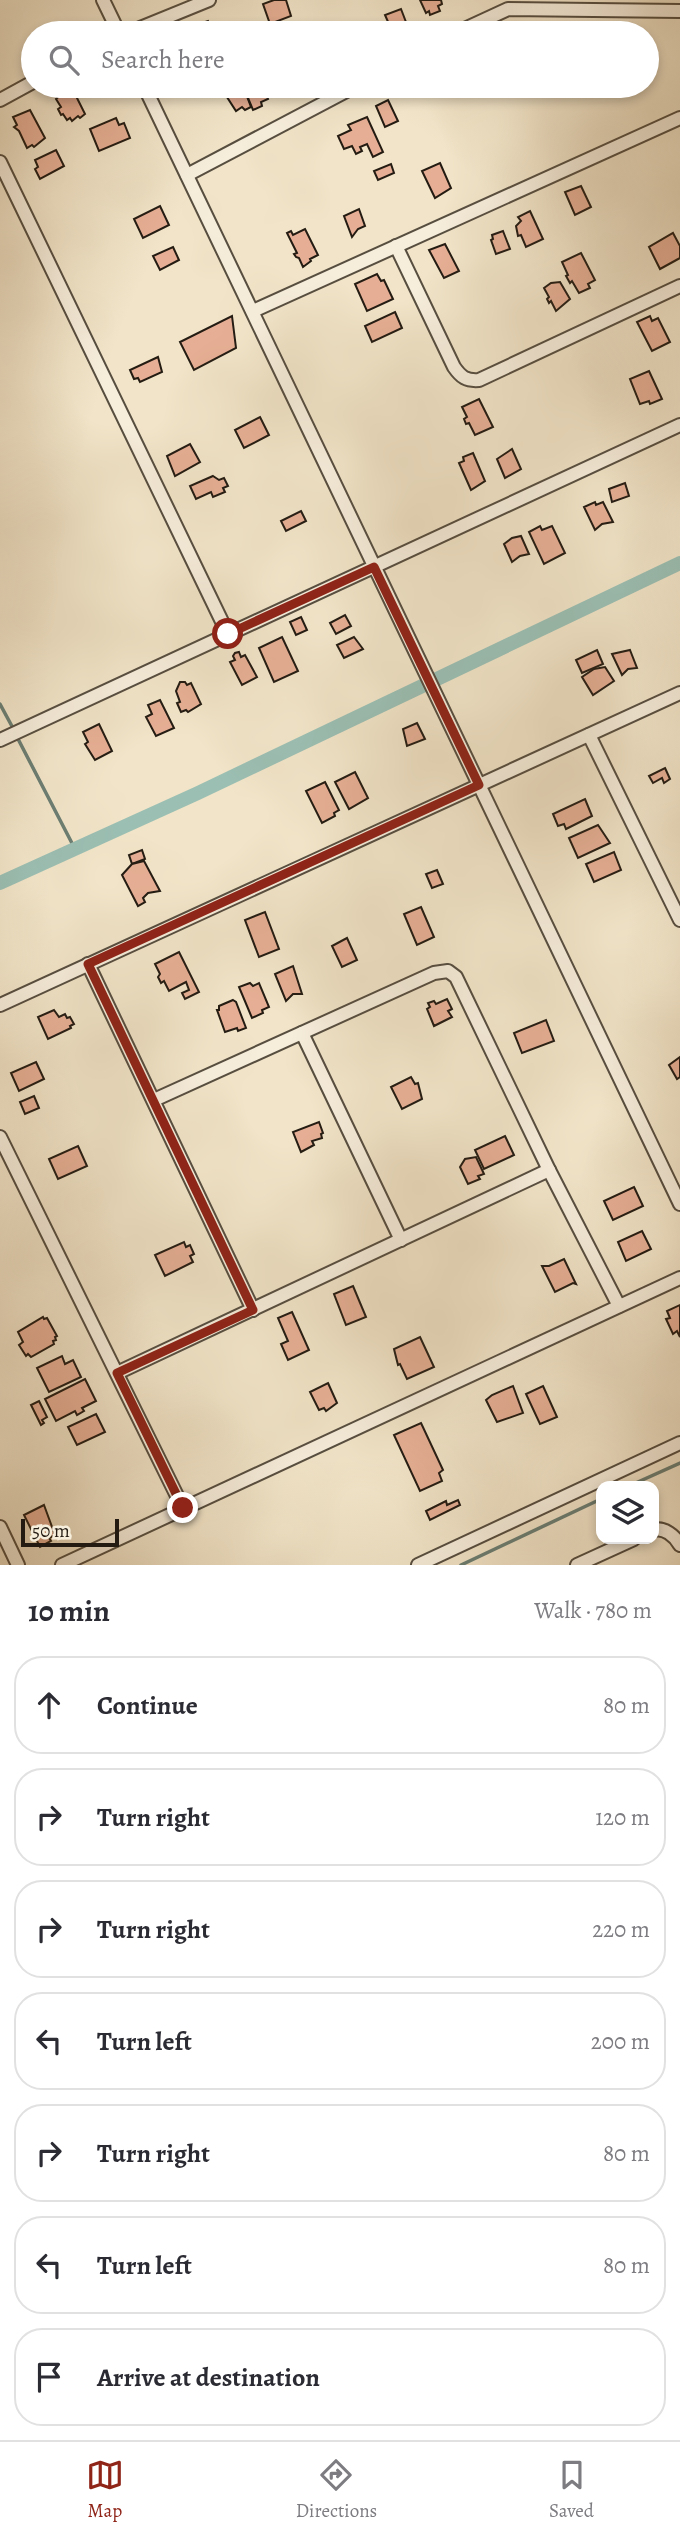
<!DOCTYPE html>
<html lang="en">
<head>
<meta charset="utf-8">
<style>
	body { margin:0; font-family:Alegreya,serif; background:#f7f7f7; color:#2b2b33 }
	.controls { position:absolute; right:21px; bottom:21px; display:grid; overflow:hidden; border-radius:14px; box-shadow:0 4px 10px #0003 }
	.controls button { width:63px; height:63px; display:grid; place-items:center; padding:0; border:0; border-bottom:2px solid #e1e1e2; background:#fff; color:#2b2b33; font:35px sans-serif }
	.scale { position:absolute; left:21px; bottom:18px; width:98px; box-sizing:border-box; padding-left:7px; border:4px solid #241c13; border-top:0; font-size:19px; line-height:24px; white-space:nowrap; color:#241c13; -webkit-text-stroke:5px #f6eddb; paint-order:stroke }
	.stop { position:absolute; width:21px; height:21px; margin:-16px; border:5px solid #8f2418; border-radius:50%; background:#fff }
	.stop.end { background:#8f2418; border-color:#fff; box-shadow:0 2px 7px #0008 }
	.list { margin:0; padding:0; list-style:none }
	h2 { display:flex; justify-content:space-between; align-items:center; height:91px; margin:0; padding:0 28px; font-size:30px }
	h2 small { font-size:23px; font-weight:400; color:#7c7c81 }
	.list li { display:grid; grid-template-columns:46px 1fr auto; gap:21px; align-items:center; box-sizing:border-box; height:98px; margin:0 14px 14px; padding:0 14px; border:2px solid #e1e1e2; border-radius:28px }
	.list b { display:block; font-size:26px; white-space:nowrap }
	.list em { font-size:23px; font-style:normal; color:#7c7c81 }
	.icon { flex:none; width:38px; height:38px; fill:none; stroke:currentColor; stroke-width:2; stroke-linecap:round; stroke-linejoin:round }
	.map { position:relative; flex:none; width:680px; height:1565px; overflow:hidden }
	.search { position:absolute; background:#fff; box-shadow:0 4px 10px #0003; left:21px; right:21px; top:21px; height:77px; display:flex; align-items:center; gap:18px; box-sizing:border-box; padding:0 24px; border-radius:38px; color:#7c7c81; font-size:26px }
	.sheet { height:875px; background:#fff }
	nav { display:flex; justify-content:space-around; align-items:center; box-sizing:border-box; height:98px; border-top:2px solid #e1e1e2; background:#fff; font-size:19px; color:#7c7c81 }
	nav a { display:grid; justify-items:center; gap:4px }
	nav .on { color:#8f2418 }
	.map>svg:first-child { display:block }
</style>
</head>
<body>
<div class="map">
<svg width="680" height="1565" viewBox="0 0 680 1565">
	<rect width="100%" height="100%" fill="#f1e4c8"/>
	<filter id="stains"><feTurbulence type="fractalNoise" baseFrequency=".00286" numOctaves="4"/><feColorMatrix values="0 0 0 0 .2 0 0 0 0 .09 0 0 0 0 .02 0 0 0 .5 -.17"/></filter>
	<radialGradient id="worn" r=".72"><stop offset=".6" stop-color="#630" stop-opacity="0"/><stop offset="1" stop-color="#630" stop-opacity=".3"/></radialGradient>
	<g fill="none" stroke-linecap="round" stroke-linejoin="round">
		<g stroke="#6b7e73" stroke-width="3.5">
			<polyline points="0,704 14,730"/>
			<polyline points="17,737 75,849"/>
			<polyline points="629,1486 680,1463"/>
			<polyline points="461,1565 601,1499"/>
		</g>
		<polyline stroke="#9bbfb3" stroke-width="14" points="0,883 198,793 680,563"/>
	</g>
	<g fill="#e6af95" stroke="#241c13" stroke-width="2">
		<polygon points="274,0 286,0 291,16 270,24 263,4"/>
		<polygon points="420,0 441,0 442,4 438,6 440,11 430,15 429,11 426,13"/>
		<polygon points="401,9 409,30 393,33 385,15"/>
		<polygon points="208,21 210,26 215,24 219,33 197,33 196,31 201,29 199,24"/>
		<polygon points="228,86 243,86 251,107 245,110 242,107 236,111 225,94 231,90"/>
		<polygon points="243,86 263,86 268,99 261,102 262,106 253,110"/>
		<polygon points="68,89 70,91 73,90 85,114 80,118 78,116 72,121 70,118 67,120 63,114 61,115 58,109 61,107 56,99"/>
		<polygon points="388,100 398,121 385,127 376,106"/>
		<polygon points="30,110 45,138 34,147 32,145 27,148 19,131 14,127 17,125 13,117"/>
		<polygon points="367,117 383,152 373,157 367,144 360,147 362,151 356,154 352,146 344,149 338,136 351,130 348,125"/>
		<polygon points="116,118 119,125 124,123 130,138 99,151 90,129"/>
		<polygon points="56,150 64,166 40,179 35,169 38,167 35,160"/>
		<polygon points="440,163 451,188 435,198 422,171"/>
		<polygon points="391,164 394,173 378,180 374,171"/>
		<polygon points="581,186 591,207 575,215 565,192"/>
		<polygon points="160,206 169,225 143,238 134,219"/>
		<polygon points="359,209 365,226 358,229 352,237 344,216"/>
		<polygon points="530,211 543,239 526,247 521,235 518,236 516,226 521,221 518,217"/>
		<polygon points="305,229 318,255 310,259 311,261 303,267 299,258 296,257 294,254 297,253 287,233 291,231 293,235"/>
		<polygon points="503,231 510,249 496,254 491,240 493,239 492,235"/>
		<polygon points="673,233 680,246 680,258 660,269 649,247"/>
		<polygon points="445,244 459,271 444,278 429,250"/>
		<polygon points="173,247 179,260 160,270 153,256"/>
		<polygon points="581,253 595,280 588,284 590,288 579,293 572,281 570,283 566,276 568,275 562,262"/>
		<polygon points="377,274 381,281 384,280 393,299 367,311 355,284"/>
		<polygon points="560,282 570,299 556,311 551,301 549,303 547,299 549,297 544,288 551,283"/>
		<polygon points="395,312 402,328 372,342 365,326"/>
		<polygon points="232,316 236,348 194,370 180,342"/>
		<polygon points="650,316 652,321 658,318 670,342 652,351 637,322"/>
		<polygon points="158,357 162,372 140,382 138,378 134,379 130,370"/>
		<polygon points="649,371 662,399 650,404 649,401 640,404 630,379"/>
		<polygon points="479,399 493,427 475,435 469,423 466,424 464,419 467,417 462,407"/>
		<polygon points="260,417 269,435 244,448 235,430"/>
		<polygon points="190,444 200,462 175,476 167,456"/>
		<polygon points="512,449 521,469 505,478 497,459"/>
		<polygon points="473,453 485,481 471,490 459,463 464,461 463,457"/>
		<polygon points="213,476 219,480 224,478 228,486 223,488 225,492 213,497 211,492 196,499 190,486"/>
		<polygon points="625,483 629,496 612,502 609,489"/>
		<polygon points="595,502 596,505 603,502 613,522 602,524 595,530 584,507"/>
		<polygon points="301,511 306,521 286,531 281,521"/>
		<polygon points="540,526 542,530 552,526 565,553 544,564 529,532"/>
		<polygon points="521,536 529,554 520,556 512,562 504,544 512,538"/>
		<polygon points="345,615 351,626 336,634 330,623"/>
		<polygon points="301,617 307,630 296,635 290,622"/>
		<polygon points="282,637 298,671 274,682 259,648"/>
		<polygon points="354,637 363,649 344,658 337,645"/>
		<polygon points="597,650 603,664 582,673 576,660"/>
		<polygon points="630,650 637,668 628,669 622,675 612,654"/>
		<polygon points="239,652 241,657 245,655 257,677 242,685 230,662 235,660 233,656 235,653"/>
		<polygon points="605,667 614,681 593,695 582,677 594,669"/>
		<polygon points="180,682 185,682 187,685 191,683 201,704 188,712 186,710 181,712 177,703 180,702 176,691"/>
		<polygon points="160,700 174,728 156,736 146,717 152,714 148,705"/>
		<polygon points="417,723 425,739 407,746 403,729"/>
		<polygon points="99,724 112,751 95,760 85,744 88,742 83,732"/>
		<polygon points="665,768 670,779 664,783 662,778 653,783 649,776"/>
		<polygon points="355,772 368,798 349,809 335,782"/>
		<polygon points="325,782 339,810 334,813 335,816 322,823 306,791"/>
		<polygon points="585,799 592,816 566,829 564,824 558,826 553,814"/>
		<polygon points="598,825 610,843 578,858 569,838"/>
		<polygon points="142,850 145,859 132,864 129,855"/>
		<polygon points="614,852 621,870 594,882 586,864"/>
		<polygon points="144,861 160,891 148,893 143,898 145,902 138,906 122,875 132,864"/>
		<polygon points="437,870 443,884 432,888 426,874"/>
		<polygon points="421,907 434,937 417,945 404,914"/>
		<polygon points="265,912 279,949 259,957 245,920"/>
		<polygon points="347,938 357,960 342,967 332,946"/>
		<polygon points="179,952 199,992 185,999 182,993 189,990 186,982 169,991 164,981 161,983 158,977 160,974 155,964"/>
		<polygon points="293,966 302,994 293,994 286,1001 275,974"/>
		<polygon points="250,983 253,986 259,983 269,1007 262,1010 263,1013 252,1018 239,987"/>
		<polygon points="447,999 452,1009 448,1011 452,1017 434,1026 427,1009 430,1007 428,1003 434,1001 436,1004"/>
		<polygon points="233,1000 236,1002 246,1028 238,1031 237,1028 225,1032 217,1010 219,1010 219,1006"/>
		<polygon points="54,1010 59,1017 65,1014 67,1018 70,1017 74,1024 70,1026 71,1028 48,1039 38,1017"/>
		<polygon points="546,1020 554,1041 522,1053 514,1033"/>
		<polygon points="680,1057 680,1077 677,1079 669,1065"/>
		<polygon points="36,1062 44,1079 19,1091 11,1073"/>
		<polygon points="411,1077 415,1084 418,1083 422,1099 402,1109 391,1087"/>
		<polygon points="34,1096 39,1108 25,1114 20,1102"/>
		<polygon points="319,1122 323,1133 321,1134 322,1138 312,1141 314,1145 301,1152 293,1132"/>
		<polygon points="505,1136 514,1155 484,1169 475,1150"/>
		<polygon points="78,1146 87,1166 58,1179 49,1159"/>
		<polygon points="476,1157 484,1174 478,1176 480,1179 468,1184 460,1167 465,1159"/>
		<polygon points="634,1187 643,1206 613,1220 604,1201"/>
		<polygon points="642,1231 651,1249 626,1261 618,1242"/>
		<polygon points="184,1242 186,1247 190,1245 194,1254 190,1256 193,1262 165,1276 155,1255"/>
		<polygon points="564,1259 576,1284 573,1283 555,1292 542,1266 549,1266"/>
		<polygon points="353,1286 366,1317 346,1325 334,1294"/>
		<polygon points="680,1305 680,1337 677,1331 673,1334 666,1319 670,1318 667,1311"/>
		<polygon points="292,1312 309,1350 288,1360 281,1344 288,1341 278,1318"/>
		<polygon points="43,1317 44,1319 47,1318 57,1336 55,1337 56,1340 53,1341 54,1344 31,1357 28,1354 26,1356 19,1345 23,1342 18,1332"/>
		<polygon points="420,1337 434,1367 407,1379 400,1364 398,1365 394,1349"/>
		<polygon points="62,1356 65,1364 73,1360 81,1377 49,1392 37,1368"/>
		<polygon points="85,1379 96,1401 82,1408 84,1411 77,1415 75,1411 56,1421 45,1399"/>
		<polygon points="328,1383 337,1403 326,1411 324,1408 319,1410 310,1392"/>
		<polygon points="513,1386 523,1413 497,1422 486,1400 492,1395"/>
		<polygon points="543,1386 557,1417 540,1424 526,1394"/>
		<polygon points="39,1401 47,1417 42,1420 44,1423 41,1425 31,1405"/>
		<polygon points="96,1414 105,1432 77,1445 68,1427"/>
		<polygon points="421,1423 443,1470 439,1473 442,1481 420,1491 394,1435"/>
		<polygon points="458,1500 460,1505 430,1520 426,1511 446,1501 447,1505"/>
		<polygon points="44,1505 55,1535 49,1538 51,1541 40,1547 24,1515"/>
	</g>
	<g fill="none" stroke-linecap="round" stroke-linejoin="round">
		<defs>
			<g id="minor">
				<polyline points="103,0 119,33"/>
				<polyline points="128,33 209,0"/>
				<polyline points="456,33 508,9 680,11"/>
				<polyline points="144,86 680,1204"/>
				<polyline points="0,100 33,82"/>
				<polyline points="0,162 228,634"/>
				<polyline points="187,175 356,86"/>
				<path d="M396,246l58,121c7,10 12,14 25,13l201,-94"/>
				<polyline points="253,311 680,118"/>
				<polyline points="589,735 680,920"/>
				<polyline points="0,740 680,425"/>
				<polyline points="88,964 253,1310"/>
				<polyline points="0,1005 680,693"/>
				<polyline points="302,1033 401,1240"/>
				<polyline points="154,1100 434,973 448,971 456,977 549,1170 619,1306"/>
				<polyline points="0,1137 183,1508"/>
				<polyline points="117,1373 549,1170"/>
				<polyline points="0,1527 18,1565"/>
				<path d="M654,1530c10,-3 21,6 26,15"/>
				<polyline points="62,1565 680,1278"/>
				<polyline points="418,1565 680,1443"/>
				<polyline points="577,1565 634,1539"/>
			</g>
		</defs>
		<use href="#minor" stroke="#574e40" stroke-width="16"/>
		<use href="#minor" stroke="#f6eddb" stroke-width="12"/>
	</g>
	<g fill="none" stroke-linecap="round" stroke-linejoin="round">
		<polyline stroke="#8f2418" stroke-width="9" points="183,1508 117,1373 253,1310 88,964 479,785 374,567 228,634"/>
	</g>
	<rect width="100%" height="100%" filter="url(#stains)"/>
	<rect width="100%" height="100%" fill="url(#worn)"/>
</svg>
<div class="controls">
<button><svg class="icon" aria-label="layers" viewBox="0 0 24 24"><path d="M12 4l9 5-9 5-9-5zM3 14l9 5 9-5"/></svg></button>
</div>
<div class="scale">50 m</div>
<div class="stop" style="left:228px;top:634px"></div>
<div class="stop end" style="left:183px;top:1508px"></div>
<div class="search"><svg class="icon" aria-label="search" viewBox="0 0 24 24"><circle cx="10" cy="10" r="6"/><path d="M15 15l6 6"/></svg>Search here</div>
</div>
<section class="sheet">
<h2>10 min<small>Walk · 780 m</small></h2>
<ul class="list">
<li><svg class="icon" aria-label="ahead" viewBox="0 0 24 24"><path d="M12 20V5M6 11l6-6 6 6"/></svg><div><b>Continue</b></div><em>80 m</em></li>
<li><svg class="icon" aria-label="right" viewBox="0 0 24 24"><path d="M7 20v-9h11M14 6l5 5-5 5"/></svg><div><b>Turn right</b></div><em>120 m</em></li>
<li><svg class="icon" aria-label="right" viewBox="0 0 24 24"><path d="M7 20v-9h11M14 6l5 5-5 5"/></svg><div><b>Turn right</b></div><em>220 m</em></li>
<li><svg class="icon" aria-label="left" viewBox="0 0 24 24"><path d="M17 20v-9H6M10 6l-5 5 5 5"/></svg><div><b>Turn left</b></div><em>200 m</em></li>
<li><svg class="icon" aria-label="right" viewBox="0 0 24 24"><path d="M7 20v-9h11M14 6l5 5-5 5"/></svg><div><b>Turn right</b></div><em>80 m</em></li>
<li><svg class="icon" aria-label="left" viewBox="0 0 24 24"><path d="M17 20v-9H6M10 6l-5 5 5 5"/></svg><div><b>Turn left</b></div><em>80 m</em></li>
<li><svg class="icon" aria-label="arrive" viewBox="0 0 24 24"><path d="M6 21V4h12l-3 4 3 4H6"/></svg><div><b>Arrive at destination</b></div></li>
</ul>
</section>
<nav>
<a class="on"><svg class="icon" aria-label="map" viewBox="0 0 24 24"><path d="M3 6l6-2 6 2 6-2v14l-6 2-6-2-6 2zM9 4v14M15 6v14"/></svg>Map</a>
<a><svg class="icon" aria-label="directions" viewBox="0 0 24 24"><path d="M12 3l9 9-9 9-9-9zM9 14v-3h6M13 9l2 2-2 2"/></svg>Directions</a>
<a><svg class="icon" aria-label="saved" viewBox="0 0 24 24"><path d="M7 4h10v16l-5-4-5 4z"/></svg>Saved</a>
</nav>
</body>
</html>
